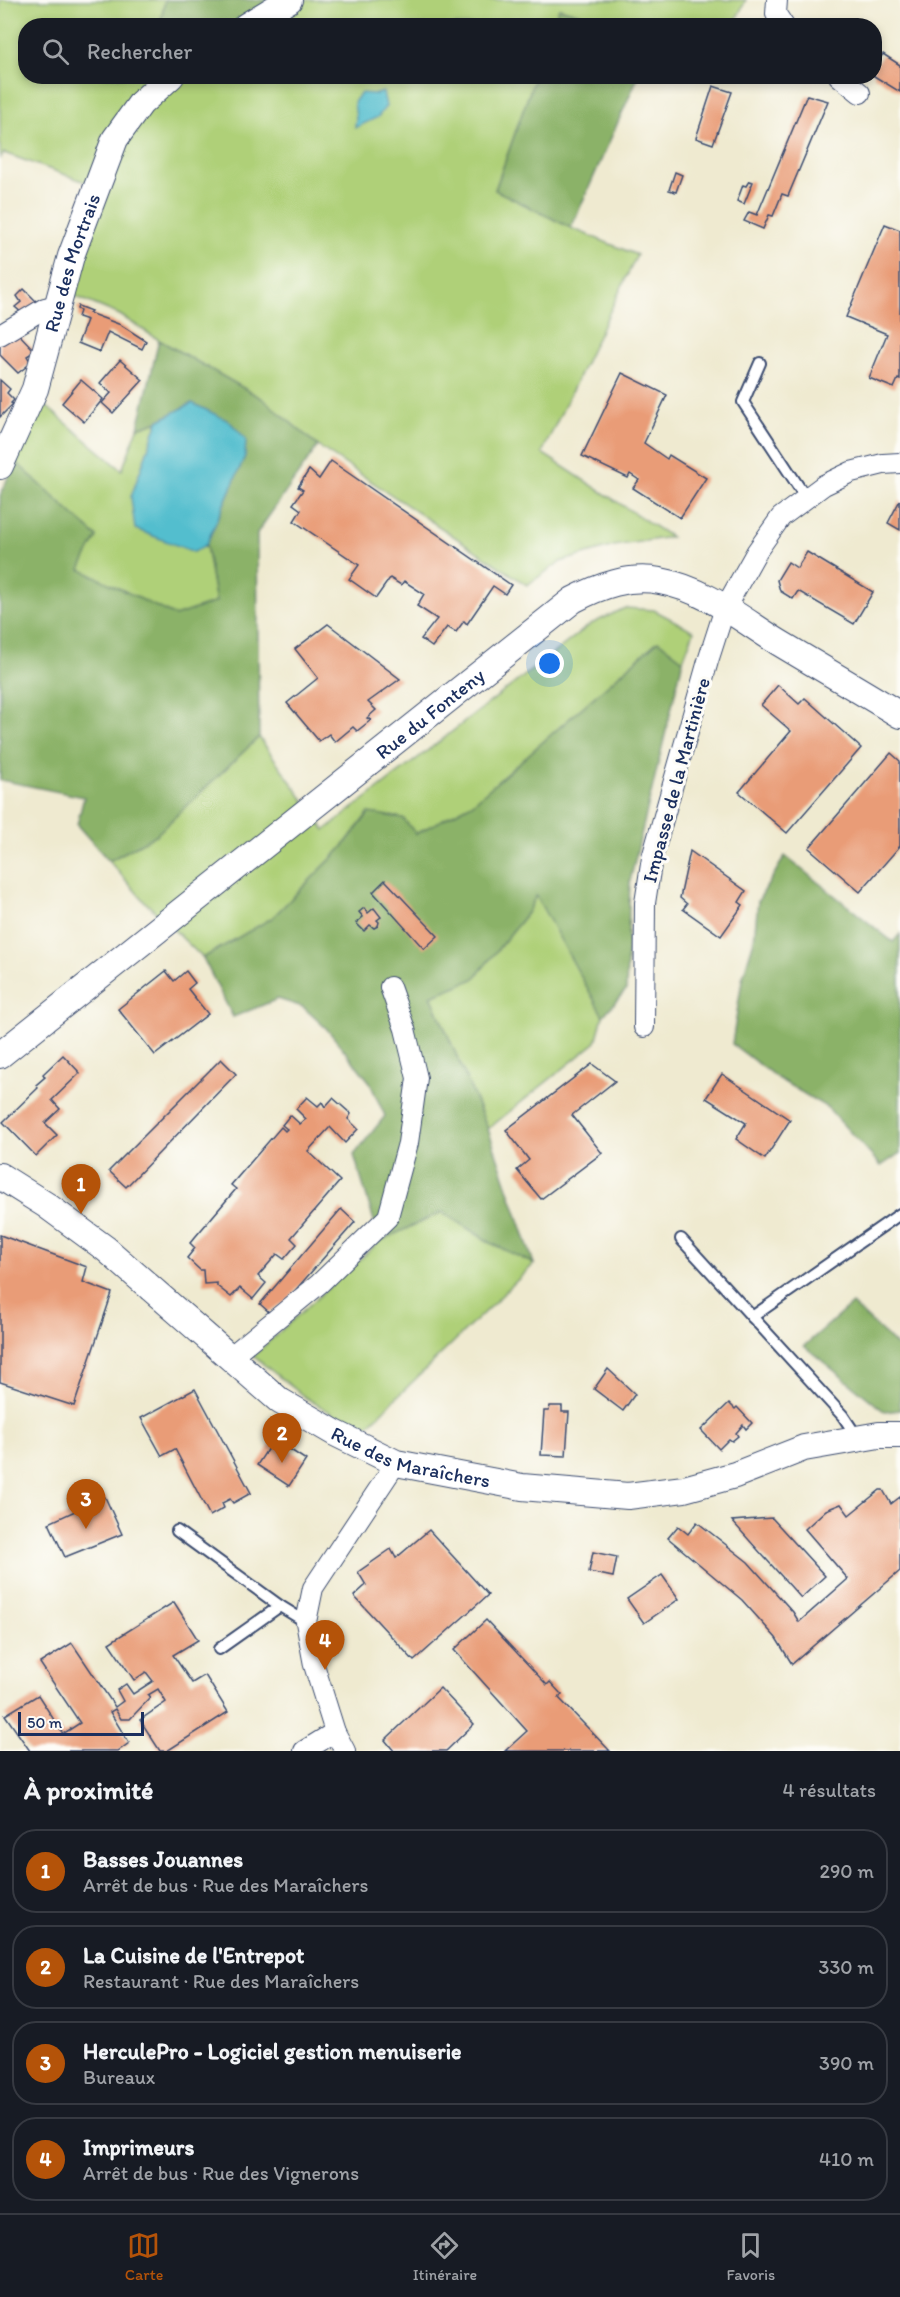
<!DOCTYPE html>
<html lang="fr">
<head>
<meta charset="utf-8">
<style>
	body { margin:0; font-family:Itim,sans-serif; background:#242831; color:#f1f3f6 }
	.scale { position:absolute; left:18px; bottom:15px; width:126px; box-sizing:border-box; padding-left:6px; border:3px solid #1b2f5e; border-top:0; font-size:16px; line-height:21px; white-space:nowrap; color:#1b2f5e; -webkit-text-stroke:4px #fdfcf7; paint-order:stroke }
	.you { position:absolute; left:550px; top:664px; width:21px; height:21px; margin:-15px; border:4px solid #fff; border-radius:50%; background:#1a73e8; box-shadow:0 0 0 9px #1a73e833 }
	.badge { display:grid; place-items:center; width:39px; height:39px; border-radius:50%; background:#b45309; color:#fff; font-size:20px; font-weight:700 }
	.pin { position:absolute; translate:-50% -50px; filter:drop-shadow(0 2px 3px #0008) }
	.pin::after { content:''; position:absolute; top:32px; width:21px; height:18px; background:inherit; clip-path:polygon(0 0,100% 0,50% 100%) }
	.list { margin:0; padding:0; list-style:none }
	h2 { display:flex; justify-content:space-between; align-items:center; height:78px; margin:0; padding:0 24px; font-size:26px }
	h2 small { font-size:20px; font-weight:400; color:#9ea1a6 }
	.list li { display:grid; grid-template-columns:39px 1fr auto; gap:18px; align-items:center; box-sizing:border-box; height:84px; margin:0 12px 12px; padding:0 12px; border:2px solid #363941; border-radius:24px }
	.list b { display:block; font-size:22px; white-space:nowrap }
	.list p { margin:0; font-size:20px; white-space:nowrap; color:#9ea1a6 }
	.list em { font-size:20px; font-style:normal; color:#9ea1a6 }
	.icon { flex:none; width:33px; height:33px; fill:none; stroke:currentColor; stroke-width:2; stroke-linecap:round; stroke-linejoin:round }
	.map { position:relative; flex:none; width:900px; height:1751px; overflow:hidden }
	.search { position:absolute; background:#171b24; box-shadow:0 3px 9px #0003; left:18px; right:18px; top:18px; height:66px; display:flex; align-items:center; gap:15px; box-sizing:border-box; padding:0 21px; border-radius:24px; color:#9ea1a6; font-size:22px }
	.sheet { height:462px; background:#171b24 }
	nav { display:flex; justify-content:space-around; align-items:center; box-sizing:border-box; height:84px; border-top:2px solid #363941; background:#171b24; font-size:16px; color:#9ea1a6 }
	nav a { display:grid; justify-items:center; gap:3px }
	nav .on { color:#b45309 }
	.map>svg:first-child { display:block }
</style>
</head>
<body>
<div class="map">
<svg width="900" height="1751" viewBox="0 0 900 1751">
	<rect width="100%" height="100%" fill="#fdfcf7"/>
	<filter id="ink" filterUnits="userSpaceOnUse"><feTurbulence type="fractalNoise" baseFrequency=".0167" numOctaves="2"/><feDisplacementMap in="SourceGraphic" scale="12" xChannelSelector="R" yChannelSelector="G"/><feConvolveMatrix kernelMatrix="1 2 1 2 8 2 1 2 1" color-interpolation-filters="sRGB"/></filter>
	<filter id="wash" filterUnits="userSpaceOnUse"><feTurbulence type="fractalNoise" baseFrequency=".008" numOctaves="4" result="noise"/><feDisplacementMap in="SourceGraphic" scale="24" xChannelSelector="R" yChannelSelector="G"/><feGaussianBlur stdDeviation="1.35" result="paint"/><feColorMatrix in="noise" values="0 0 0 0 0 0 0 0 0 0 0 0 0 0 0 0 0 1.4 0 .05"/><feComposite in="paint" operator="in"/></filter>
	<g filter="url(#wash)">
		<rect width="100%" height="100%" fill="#efead0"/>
		<g fill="#afd078" stroke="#65806b" stroke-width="1.5">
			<polygon points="0,0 165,0 160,25 26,26 26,76 151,77 150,81 157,76 535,77 495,190 571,228 637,255 542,453 671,537 614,546 560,562 527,585 318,446 263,399 159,340 120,315 72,295 105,189 4,153 0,158"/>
			<polygon points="271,0 746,0 733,25 617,25 559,8 553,25 233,26"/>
			<polygon points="40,401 122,470 138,428 158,421 131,497 193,552 206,545 216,602 175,616 79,569 15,461"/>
			<polygon points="625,608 654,610 694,631 683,660 658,641 472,804 415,834 368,813 341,849 272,918 203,958 143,900 109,861 156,835 259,737 325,830 591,624"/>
			<polygon points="536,895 603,1016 596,1042 488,1129 431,996 474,979 527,913"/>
			<polygon points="442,1212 491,1243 534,1264 362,1431 306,1398 253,1356 380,1241"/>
		</g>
		<g fill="#8bb268" stroke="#537063" stroke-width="1.5">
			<polygon points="165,0 271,0 233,25 160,26"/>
			<polygon points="559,8 616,25 617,25 553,25"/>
			<polygon points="535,77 638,77 571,228 495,190"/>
			<polygon points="159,340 263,399 318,446 257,533 259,737 156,835 109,861 77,825 84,797 0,780 0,496 15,461 97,537 80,569 175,616 216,602 206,545 245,456 192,403 158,421 138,428"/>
			<polygon points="658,641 683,660 630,881 626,990 603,1016 536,896 527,913 474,979 431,996 488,1129 534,1264 491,1243 442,1212 380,1241 354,1155 385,1116 369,1081 327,1029 303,1007 278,999 233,1017 203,958 272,918 341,849 369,813 403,818 416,834 472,804"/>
			<polygon points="785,856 893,942 900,934 900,1153 881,1166 828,1108 779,1079 732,1044 742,980 754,940 758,901"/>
			<polygon points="852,1304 900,1349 900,1410 885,1412 804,1346"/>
		</g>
		<g fill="#53bece" stroke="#377696" stroke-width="1.5">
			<polygon points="383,92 386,106 378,117 355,128 356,118 354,102 361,93 376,94"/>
			<polygon points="192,403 229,421 246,439 245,456 206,545 194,552 135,529 131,497 158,421"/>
		</g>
		<g id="blocks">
			<g fill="#e99c77">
				<polygon points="883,54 900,65 900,92 874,76 874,67"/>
				<polygon points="713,86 732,92 713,144 696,138"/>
				<polygon points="807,95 828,101 788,196 782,194 773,216 769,215 763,229 744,221 749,212 757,215"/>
				<polygon points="675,172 682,175 676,192 669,190"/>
				<polygon points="749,181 753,182 744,204 737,201 743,185 746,186"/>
				<polygon points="885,224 900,230 900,380 898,379 894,388 869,378 887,334 846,317"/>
				<polygon points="24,289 38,303 22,313 15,307 21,302 17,296"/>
				<polygon points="78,306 91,311 89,313 121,325 146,341 142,349 108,332 100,352 78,343 87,320 78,317 80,311 77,309"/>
				<polygon points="16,331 35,351 27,356 31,363 18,373 0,355 0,340"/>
				<polygon points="120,360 143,380 113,413 102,403 111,393 100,383"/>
				<polygon points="622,373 667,395 644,443 667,459 669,455 706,478 680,518 633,488 639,480 630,474 628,478 582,456"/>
				<polygon points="0,380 10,389 7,393 14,400 11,403 13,404 0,417"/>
				<polygon points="81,380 103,399 84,422 62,403"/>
				<polygon points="331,461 511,585 505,594 493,586 467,624 464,621 456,632 447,627 432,647 421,639 437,619 417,606 424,594 404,581 401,585 390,578 376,598 349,579 359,565 294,521 301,510 293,504 303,490 298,487 309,470 319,479"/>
				<polygon points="900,500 900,530 888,523"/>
				<polygon points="807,552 873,592 854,624 798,591 793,599 780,591 777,580 788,562 797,568"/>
				<polygon points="328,624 400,679 368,702 376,710 367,718 371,720 357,731 353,727 335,742 329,734 319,741 287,703 318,678 295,649"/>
				<polygon points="778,685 799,704 805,698 861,748 787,833 739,792 791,731 761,705"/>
				<polygon points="891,753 900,761 900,846 860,892 809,848"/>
				<polygon points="690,851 746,891 739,902 743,905 721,936 683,909 687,904 680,898"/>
				<polygon points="385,880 438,936 424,949 373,892"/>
				<polygon points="364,908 368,913 374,908 381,917 377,920 379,922 378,926 374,928 370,925 364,931 356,923 363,917 359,912"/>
				<polygon points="166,971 174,981 186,971 195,983 188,989 208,1014 155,1055 118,1009"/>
				<polygon points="63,1055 80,1073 52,1100 60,1109 45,1123 57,1135 36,1156 3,1122 38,1088 36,1085 45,1077 43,1074"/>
				<polygon points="221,1059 236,1074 126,1187 109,1171"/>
				<polygon points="592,1064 615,1081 572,1115 602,1153 541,1199 517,1170 529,1160 506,1130"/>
				<polygon points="722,1074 790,1120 765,1159 736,1139 746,1123 706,1098"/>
				<polygon points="307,1097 318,1106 322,1102 325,1107 333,1098 351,1114 348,1119 358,1129 345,1143 330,1127 308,1151 340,1181 291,1238 297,1244 284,1259 277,1254 258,1276 266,1283 253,1299 240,1288 231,1297 217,1286 217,1283 204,1284 203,1270 200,1270 187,1258 195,1248 190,1243 236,1189 231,1185 281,1127 285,1131 287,1129 282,1125 290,1115 300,1124 306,1119 296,1109"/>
				<polygon points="341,1209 355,1222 285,1302 269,1312 260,1304"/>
				<polygon points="0,1235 87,1267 83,1282 112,1293 74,1406 0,1382"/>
				<polygon points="608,1369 635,1394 623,1411 594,1389"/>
				<polygon points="195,1389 251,1493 233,1503 230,1499 222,1503 224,1508 210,1516 175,1449 162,1456 141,1418"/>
				<polygon points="729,1403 735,1409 737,1407 752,1423 746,1429 743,1425 736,1433 738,1436 732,1441 729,1439 719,1449 701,1430"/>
				<polygon points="550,1406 562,1406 562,1412 569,1412 566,1456 541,1455 544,1411 549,1411"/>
				<polygon points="274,1439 306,1460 289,1486 257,1465"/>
				<polygon points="880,1490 883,1490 891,1504 900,1497 900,1571 792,1664 776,1638 742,1600 668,1538 678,1526 688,1534 697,1522 748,1562 793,1612 799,1622 848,1579 805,1529 826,1510 841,1504 849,1515"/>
				<polygon points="105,1497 122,1534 65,1557 49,1523"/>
				<polygon points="772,1518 825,1576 801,1598 732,1521"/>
				<polygon points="429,1530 488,1595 414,1661 354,1596 366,1585 358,1572 391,1549 396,1558"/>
				<polygon points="593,1552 617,1557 613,1577 589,1572"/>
				<polygon points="662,1575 679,1599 644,1623 627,1599"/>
				<polygon points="174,1602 198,1640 173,1655 192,1683 205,1675 228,1712 167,1751 160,1751 140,1720 166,1702 158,1689 148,1695 150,1698 130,1719 121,1719 115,1709 110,1712 129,1743 118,1751 30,1751 5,1715 38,1695 63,1734 80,1723 40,1663 72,1643 115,1707 123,1701 117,1690 126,1684 133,1694 153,1681 146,1672 134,1680 109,1643"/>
				<polygon points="486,1620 547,1685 550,1682 562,1695 559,1698 610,1751 505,1751 527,1731 454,1650"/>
				<polygon points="440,1688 474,1724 446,1751 394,1751 385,1740"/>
			</g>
		</g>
	</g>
	<g filter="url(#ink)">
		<use href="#blocks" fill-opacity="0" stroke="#3b4b6f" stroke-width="1.5"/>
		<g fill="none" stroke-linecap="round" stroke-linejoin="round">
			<defs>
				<g id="service">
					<polyline points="760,363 743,402 806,498"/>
					<polyline points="681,1239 843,1416 851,1428 855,1439"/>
					<polyline points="752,1317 900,1214"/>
					<polyline points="177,1531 280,1606 306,1622"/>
					<polyline points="219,1649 280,1606"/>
				</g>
				<g id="minor">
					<polyline points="777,0 776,14 784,26"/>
					<polyline points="839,76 860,93"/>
					<polyline points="0,335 45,308 58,305"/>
					<polyline points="644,1027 645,903 652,858 708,661 725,608 757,551 781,517 824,485 851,472 883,464 900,463"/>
					<polyline points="230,1357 319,1284 388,1217 408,1143 417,1078 405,1029 390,987"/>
					<polyline points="304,1751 335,1732"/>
					<polyline points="345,1751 335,1732 314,1665 306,1622 313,1588 396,1463"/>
				</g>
				<g id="tertiary">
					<polyline points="246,26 289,0"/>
					<path id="s1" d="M0,466l35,-77 36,-133 44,-117 26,-36 30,-27"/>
					<path id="s2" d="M0,1055l573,-455c27,-14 56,-25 87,-19 45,8 81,38 118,61 40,24 81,48 122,73"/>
					<path id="s3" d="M0,1176l46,29 60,44 174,152 55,32 61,30 126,24 106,9 56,-7 51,-14 69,-27 75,-13h21"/>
				</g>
			</defs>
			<use href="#service" stroke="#3b4b6f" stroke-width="14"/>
			<use href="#minor" stroke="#3b4b6f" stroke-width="22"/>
			<use href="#tertiary" stroke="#3b4b6f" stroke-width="28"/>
			<use href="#service" stroke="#fff" stroke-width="10"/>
			<use href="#minor" stroke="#fff" stroke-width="20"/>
			<use href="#tertiary" stroke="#fff" stroke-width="26"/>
		</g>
	</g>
	<g text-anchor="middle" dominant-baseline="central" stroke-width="6" stroke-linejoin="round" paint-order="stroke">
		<g font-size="20" fill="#1b2f5e" stroke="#fdfcf7">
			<text stroke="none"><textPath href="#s1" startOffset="216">Rue des Mortrais</textPath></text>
			<text stroke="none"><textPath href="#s2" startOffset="549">Rue du Fonteny</textPath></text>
			<text transform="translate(676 780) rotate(-75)">Impasse de la Martinière</text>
			<text stroke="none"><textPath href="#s3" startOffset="504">Rue des Maraîchers</textPath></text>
		</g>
	</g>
</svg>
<div class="scale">50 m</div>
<div class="you"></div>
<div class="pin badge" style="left:81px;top:1214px">1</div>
<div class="pin badge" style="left:282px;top:1463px">2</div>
<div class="pin badge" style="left:86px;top:1529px">3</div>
<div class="pin badge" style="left:325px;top:1670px">4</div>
<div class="search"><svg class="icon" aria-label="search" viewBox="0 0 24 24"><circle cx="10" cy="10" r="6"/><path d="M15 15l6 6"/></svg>Rechercher</div>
</div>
<section class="sheet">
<h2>À proximité<small>4 résultats</small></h2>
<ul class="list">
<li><span class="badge">1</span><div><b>Basses Jouannes</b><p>Arrêt de bus · Rue des Maraîchers</p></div><em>290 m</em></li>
<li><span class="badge">2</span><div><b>La Cuisine de l'Entrepot</b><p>Restaurant · Rue des Maraîchers</p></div><em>330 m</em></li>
<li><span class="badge">3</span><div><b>HerculePro - Logiciel gestion menuiserie</b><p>Bureaux</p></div><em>390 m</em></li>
<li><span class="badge">4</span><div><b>Imprimeurs</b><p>Arrêt de bus · Rue des Vignerons</p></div><em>410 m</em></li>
</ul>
</section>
<nav>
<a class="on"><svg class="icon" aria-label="map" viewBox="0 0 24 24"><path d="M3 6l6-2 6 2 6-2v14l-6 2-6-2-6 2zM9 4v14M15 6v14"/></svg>Carte</a>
<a><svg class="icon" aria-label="directions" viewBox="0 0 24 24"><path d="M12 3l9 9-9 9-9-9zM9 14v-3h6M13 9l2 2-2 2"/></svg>Itinéraire</a>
<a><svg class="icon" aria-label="saved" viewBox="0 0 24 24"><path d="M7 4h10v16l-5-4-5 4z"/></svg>Favoris</a>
</nav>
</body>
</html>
